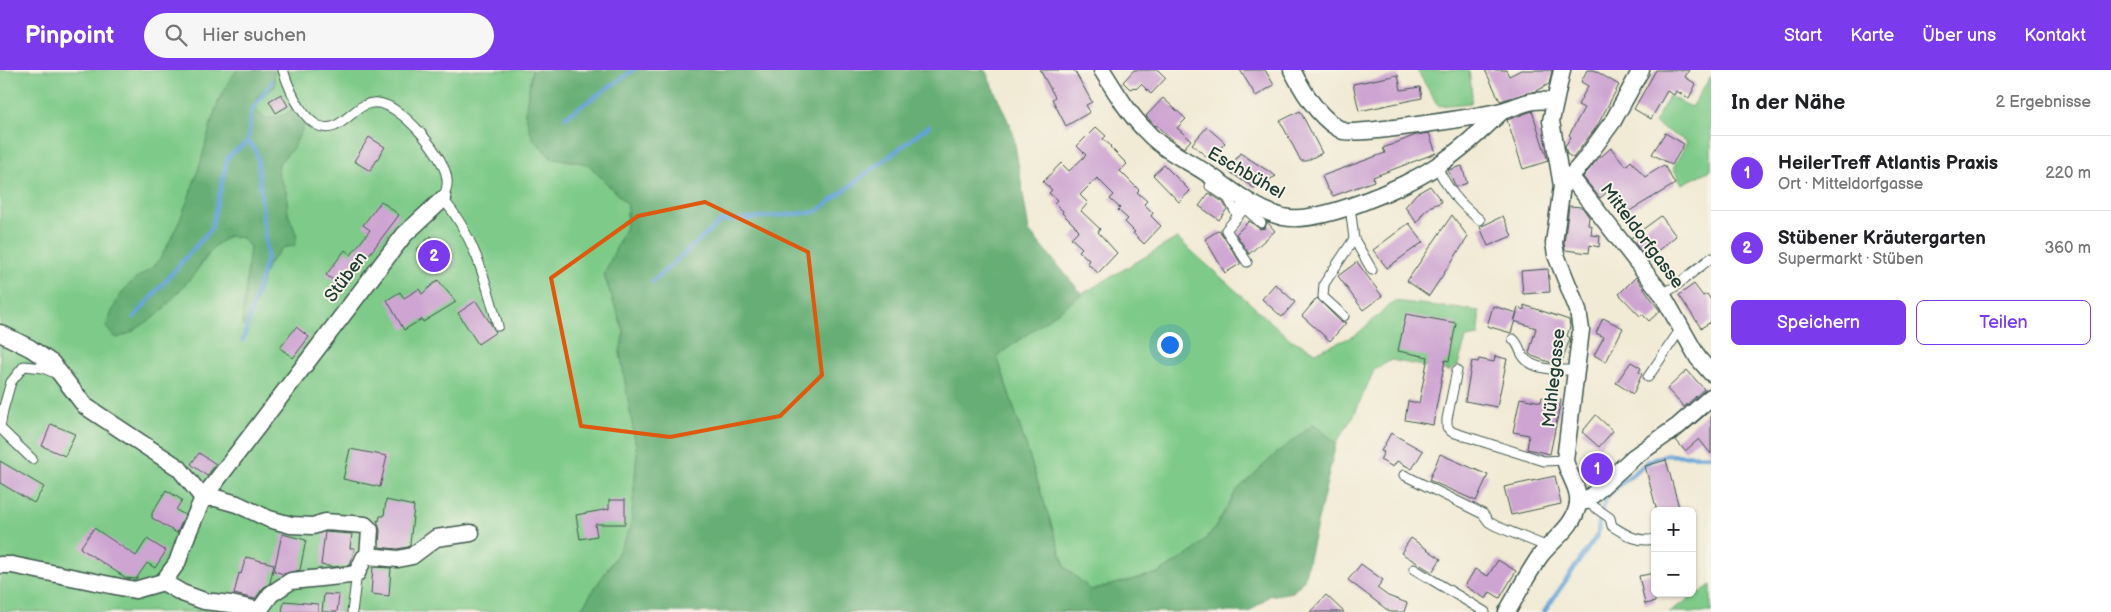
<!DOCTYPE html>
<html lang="de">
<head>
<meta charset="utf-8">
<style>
	body { margin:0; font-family:"Balsamiq Sans",sans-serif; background:#f6f6f6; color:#202124 }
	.controls { position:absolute; right:15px; bottom:15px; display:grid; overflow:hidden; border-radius:8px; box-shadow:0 1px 4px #0004 }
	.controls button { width:45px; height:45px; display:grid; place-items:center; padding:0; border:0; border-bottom:1px solid #e0e0e0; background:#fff; color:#202124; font:25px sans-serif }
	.you { position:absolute; left:1169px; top:274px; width:18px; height:18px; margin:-12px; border:4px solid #fff; border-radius:50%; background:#1a73e8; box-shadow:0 0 0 8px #1a73e833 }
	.badge { display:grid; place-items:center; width:32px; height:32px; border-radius:50%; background:#7c3aed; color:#fff; font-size:16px; font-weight:700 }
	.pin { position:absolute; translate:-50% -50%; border:2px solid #fff; box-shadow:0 1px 5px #0006 }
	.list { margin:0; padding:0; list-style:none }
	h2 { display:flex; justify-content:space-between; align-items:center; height:65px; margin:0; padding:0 20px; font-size:21px }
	h2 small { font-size:16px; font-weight:400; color:#757577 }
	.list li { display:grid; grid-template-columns:32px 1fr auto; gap:15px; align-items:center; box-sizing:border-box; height:75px; padding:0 20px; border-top:1px solid #e0e0e0 }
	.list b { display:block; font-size:19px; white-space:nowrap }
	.list p { margin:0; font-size:16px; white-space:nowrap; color:#757577 }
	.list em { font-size:16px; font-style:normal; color:#757577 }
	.actions { display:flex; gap:10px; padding:15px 20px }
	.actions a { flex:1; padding:11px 0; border:1px solid #7c3aed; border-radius:8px; text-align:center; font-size:18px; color:#7c3aed }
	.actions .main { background:#7c3aed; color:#fff }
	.icon { flex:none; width:28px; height:28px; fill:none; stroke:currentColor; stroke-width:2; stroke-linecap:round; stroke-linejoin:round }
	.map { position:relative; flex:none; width:1711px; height:542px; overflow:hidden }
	header { display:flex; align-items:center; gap:30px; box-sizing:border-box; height:70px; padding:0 25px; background:#7c3aed; color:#fff }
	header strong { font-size:24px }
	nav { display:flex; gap:28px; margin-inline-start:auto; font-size:18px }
	.search { width:350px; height:45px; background:#f6f6f6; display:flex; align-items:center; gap:12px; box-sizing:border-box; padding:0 18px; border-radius:28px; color:#757577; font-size:19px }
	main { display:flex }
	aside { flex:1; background:#fff }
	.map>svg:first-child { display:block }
</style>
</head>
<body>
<header>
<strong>Pinpoint</strong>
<div class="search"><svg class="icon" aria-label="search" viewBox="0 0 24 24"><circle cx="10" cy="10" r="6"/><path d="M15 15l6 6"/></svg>Hier suchen</div>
<nav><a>Start</a><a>Karte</a><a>Über uns</a><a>Kontakt</a></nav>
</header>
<main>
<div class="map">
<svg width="1711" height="542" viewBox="0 0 1711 542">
	<rect width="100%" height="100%" fill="#f7f3e8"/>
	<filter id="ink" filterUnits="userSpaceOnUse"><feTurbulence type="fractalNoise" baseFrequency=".02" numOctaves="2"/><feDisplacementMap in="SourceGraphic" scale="10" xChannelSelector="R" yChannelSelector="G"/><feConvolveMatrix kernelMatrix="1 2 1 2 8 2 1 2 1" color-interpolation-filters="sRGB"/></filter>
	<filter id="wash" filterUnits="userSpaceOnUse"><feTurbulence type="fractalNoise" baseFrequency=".0096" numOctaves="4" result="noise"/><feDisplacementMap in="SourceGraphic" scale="20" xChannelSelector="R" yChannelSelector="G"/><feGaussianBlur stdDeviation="1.12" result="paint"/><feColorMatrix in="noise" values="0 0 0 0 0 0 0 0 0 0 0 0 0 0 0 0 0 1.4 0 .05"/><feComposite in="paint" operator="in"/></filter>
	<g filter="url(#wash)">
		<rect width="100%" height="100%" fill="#f1ead4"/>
		<g fill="#7eca88" stroke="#4e845e">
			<path d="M0,0h237c-21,26 -26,56 -35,88 -9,33 -24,77 -43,104 -6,7 -17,13 -25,18l25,34 35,-40 21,-28 14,-10 13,2 8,9 -8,75 2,5 4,-3 19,-58 15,-18 15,-12 -9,-22 -2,-23 -8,-17 1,-11 14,-15 2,-40 -11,7 -18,4c-14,-11 -16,-24 4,-28l4,-21h258l-7,43 25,44 38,7 40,41 -2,22 -22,48 20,57 -4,20 17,100 -6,75 -14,28 -38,57h-579z"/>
			<polygon points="1417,0 1469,0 1472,25 1471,33 1438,36"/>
			<polygon points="1711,6 1711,100 1682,114 1673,98 1687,72 1654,53 1669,26 1691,37"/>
			<polygon points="1177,168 1290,269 1316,282 1356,265 1394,231 1479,241 1479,266 1466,268 1458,295 1450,301 1391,290 1374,300 1354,345 1336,373 1314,354 1237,420 1213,461 1195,480 1159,503 1091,520 1065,497 997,286 1082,224"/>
			<polygon points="1711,515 1711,542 1669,542"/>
		</g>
		<g fill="#66ae74" stroke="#427654">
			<path d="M237,0h37l1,17 -17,9c-6,11 -1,16 8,23l18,-4 11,-7 10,16 -12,24 -14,15 -1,11 8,17 2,23 9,22 -3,10 -12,2 -15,18 -19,58 -4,3 -2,-5 8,-75 -8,-9 -13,-2 -15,10 -20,28 -35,40 -29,19 -12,5 -5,-2 -7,-9c7,-19 13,-35 29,-48 8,-6 19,-11 24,-19 19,-30 31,-65 42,-99 10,-34 13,-62 36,-91z"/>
			<polygon points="532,0 985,0 1013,62 1029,161 1082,224 997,286 1065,497 1091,520 1159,503 1195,480 1213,461 1237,420 1278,382 1314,354 1336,373 1304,510 1293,522 1269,526 1249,542 579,542 617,485 631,457 637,383 620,282 624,262 604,205 626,157 628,135 588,94 550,87 532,67 525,43"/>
		</g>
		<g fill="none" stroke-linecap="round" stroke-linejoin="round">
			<g stroke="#63a3d6" stroke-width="4.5">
				<polyline points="565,47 634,0"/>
				<polyline points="652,212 721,151 816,142 929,56"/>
				<polyline points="134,247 211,159 228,87 248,71"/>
				<polyline points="243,270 267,187 257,83 248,71 251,41 272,12"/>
				<polyline points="1544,542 1598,464 1600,443 1608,425 1649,391 1665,385 1711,386"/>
			</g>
		</g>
		<g id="blocks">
			<g fill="#cea5d2">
				<polygon points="1040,0 1074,0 1092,32 1086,35 1090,42 1066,56 1052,29 1055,27"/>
				<polygon points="1134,0 1158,0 1166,8 1151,24 1141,14 1136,19 1134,17 1130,19 1123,12"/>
				<polygon points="1240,0 1265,0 1274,15 1256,26"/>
				<polygon points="1485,0 1506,0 1509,6 1521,0 1552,0 1549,14 1536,21 1500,31"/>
				<polygon points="1587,0 1594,0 1619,15 1597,56 1573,88 1567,84 1565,76 1571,67 1569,65 1584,38 1578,35 1588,16 1581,12"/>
				<polygon points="1656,0 1689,0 1685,7 1696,14 1689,28 1676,21 1674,25 1667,21 1651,49 1634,39"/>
				<polygon points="1398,5 1401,20 1420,17 1422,28 1359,41 1353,14"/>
				<polygon points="281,24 288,36 276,43 269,31"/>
				<polygon points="1163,28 1186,49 1177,58 1191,70 1184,78 1173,71 1156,55 1155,56 1146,46"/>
				<polygon points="1300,41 1322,83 1306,91 1301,91 1280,51"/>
				<polygon points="1532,41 1548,91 1523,99 1507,50"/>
				<polygon points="1096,57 1106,66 1103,69 1111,76 1110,77 1127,94 1120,101 1139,120 1137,122 1147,131 1144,134 1153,143 1151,146 1161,156 1144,174 1133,163 1135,162 1125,152 1128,149 1118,140 1120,138 1110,129 1114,125 1097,108 1080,125 1088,133 1081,141 1100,159 1098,162 1117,183 1098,203 1087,193 1089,190 1079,181 1082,178 1071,168 1079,160 1062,143 1063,141 1054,133 1057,130 1049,123 1052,120 1043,112 1061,93 1069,101 1086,85 1077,76"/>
				<polygon points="1207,57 1225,73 1210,90 1192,74"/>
				<polygon points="1429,63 1436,83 1373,107 1374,111 1333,126 1327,118 1322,106 1385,83 1383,78 1416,65"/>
				<polygon points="1665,63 1684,74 1672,95 1652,84"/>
				<polygon points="369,67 385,77 370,101 354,91"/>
				<polygon points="1611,78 1626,96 1631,91 1645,107 1664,95 1675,114 1626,143 1612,118 1600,128 1583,107 1597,90"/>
				<polygon points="1240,83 1276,106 1254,118 1228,101"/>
				<polygon points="1164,95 1190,121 1179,132 1153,105"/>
				<polygon points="1462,96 1467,113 1456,117 1448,100"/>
				<polygon points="1430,116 1442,132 1431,136 1423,143 1417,153 1405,137 1416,124"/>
				<polygon points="1209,123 1223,132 1227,139 1219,150 1199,136"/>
				<polygon points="381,131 399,145 344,218 326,205 345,180 351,185 370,160 363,155"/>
				<polygon points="1569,136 1582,137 1589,147 1588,155 1592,156 1591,165 1600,166 1599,177 1590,175 1589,183 1565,180 1564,173"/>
				<polygon points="1452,145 1468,167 1429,226 1407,211"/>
				<polygon points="1503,146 1512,166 1488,176 1480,157"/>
				<polygon points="1661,146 1676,166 1651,186 1647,181 1643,184 1631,168"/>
				<polygon points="1249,151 1260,159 1265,158 1267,152 1275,161 1249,184 1236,164"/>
				<polygon points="1409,153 1423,172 1387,198 1373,180"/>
				<polygon points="1219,160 1240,192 1240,194 1225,203 1205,169"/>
				<polygon points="431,166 446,181 440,187 448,194 438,204 416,180"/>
				<polygon points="1357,192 1382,226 1363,240 1338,206"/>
				<polygon points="1548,199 1550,222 1523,224 1521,201"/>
				<polygon points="1636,207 1660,241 1649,251 1642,244 1640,246 1619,224"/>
				<polygon points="438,210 456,232 423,252 422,249 404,260 387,230 400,222 404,228 419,219 422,224"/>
				<polygon points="1275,214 1295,232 1282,247 1262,229"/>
				<polygon points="1694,214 1703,226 1707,224 1711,230 1711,252 1701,258 1679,225"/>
				<polygon points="1317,228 1340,251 1346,253 1330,271 1302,246"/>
				<polygon points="476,231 496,262 478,274 458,243"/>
				<polygon points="1524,235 1569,250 1570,257 1567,266 1570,268 1561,294 1552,293 1532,286 1529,283 1536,258 1514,251 1518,238 1524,240"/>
				<polygon points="1493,236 1517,243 1511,263 1487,256"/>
				<polygon points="1406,244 1456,253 1449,291 1445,290 1433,355 1405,350 1408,331 1419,333 1428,287 1398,281"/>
				<polygon points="1603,248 1623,258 1606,292 1594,285 1604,267 1596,263"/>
				<polygon points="296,257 309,267 293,288 280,278"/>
				<polygon points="1495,286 1507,289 1497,337 1465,331 1472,291 1478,292 1479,289 1494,292"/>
				<polygon points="1631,292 1641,298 1639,302 1642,304 1633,324 1616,313"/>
				<polygon points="1687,300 1704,319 1684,337 1667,319"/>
				<polygon points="1542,327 1561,330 1550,384 1527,379 1529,365 1513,362 1520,328 1541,332"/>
				<polygon points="1711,340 1711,384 1699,369 1685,381 1676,370"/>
				<polygon points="1596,345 1613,361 1599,377 1582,362"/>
				<polygon points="51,354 75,364 65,386 42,376"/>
				<polygon points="1391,363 1423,381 1412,399 1397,391 1393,397 1380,390 1384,382 1381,381"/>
				<polygon points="350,379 387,386 380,417 343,409"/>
				<polygon points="199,383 216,394 207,406 191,394"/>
				<polygon points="1440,384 1488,405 1476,431 1429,410"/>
				<polygon points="1666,390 1680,441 1657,441 1645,396"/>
				<polygon points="0,391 44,417 34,433 0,413"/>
				<polygon points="1612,393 1594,410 1581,400"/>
				<polygon points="1555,406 1561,434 1511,445 1504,417"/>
				<polygon points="166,420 182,430 176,440 185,445 177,463 152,448 152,443"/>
				<polygon points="386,430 414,436 410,475 408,477 397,479 379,477 380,460 377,450 379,451 380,446 384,446"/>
				<polygon points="609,430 625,430 625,454 595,454 597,466 580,469 576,445 609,439"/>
				<polygon points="94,458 136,486 147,469 166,481 155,498 147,493 136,509 126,508 80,478"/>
				<polygon points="325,462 352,464 350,478 355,478 350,495 334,497 321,495"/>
				<polygon points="282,464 306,470 300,500 284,504 274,501"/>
				<polygon points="1411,468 1441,489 1432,502 1401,483"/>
				<polygon points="246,487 274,494 270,513 263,518 255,529 234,524 239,503 241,504"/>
				<polygon points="1498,490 1516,501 1500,528 1490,522 1486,529 1465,516 1475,499 1488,506"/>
				<polygon points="1361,494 1383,510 1377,518 1388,526 1407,533 1404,542 1390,542 1348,510"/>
				<polygon points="373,497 391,498 389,526 371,524"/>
				<polygon points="1655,503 1655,532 1645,534 1639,506"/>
				<polygon points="324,524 339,525 337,542 322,542"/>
				<polygon points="1326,525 1344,542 1310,542"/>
				<polygon points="284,531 318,534 318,542 282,542"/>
			</g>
		</g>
	</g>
	<g filter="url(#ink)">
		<use href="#blocks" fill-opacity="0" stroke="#3e574c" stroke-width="1"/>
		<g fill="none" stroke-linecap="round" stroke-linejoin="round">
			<defs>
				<g id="lane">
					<path d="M283,0c6,19 25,67 52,56 15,-7 26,-26 43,-23 24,2 68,54 69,77 1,6 -2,14 -4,19 31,36 43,83 55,127"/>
					<path d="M1437,97c12,24 22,36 43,53"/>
					<polyline points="1210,116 1228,128 1237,145"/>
					<polyline points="1241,135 1261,153"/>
					<polyline points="1350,136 1354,169 1372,200"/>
					<polyline points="1244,139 1226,160 1247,192"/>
					<polyline points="1662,224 1673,218 1711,188"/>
					<polyline points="1344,246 1323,227 1324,214 1354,169"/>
					<path d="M1513,269c6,5 6,11 10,17 9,15 38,14 54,14"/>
					<polyline points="1457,300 1447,349 1447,357 1452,362 1544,391 1565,390"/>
					<polyline points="1648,307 1682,257"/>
					<polyline points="32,389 0,358 3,340 11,312 24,296 43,298 57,304"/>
					<polyline points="1404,405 1483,444 1489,452 1496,456 1543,475 1549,476"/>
					<path d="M1586,431l24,17 2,8c14,9 26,17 43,13"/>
					<polyline points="1414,499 1485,542"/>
					<polyline points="352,542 357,503"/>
				</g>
				<g id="street">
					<path d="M1102,0c13,21 26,43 44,61 17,19 41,29 62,43 24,16 47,36 75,43 36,8 122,-30 152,-50 25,-16 46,-36 67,-56"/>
					<path d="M1292,0c11,22 28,50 51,61 11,5 140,-15 159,-20 20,-6 30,-14 52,-9"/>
					<polyline points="1570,106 1662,224 1698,288 1711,303"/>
					<polyline points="1564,114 1583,92 1613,51 1641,0"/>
					<polyline points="0,263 30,278 52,293 85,336 179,398 203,428"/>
					<polyline points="203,428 216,428 237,434 269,449 291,455 313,456 325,452 365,455 370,460 368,486"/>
					<polyline points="1578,433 1586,431 1634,387 1678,356 1711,327"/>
					<polyline points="0,495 12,495 135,520 163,512"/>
					<polyline points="163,512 177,493 187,465 203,428 404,165 443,129"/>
					<polyline points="163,512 182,523 204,531 231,534 258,540"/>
					<polyline points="258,542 271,524 291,511 350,505 357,503 364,488 368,486 398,489 412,486 436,468 471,463"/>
					<path d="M1507,542c11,-19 21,-39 33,-56 13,-17 35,-30 38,-52 2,-16 -10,-29 -13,-44l16,-130 -3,-20 -22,-55 -2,-12 8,-57 -11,-65 11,-51"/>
				</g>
			</defs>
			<use href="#lane" stroke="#3e574c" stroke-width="11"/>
			<use href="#street" stroke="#3e574c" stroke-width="19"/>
			<use href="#lane" stroke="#fff" stroke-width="9"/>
			<use href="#street" stroke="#fff" stroke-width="16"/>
		</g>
	</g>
	<path fill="none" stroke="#de580e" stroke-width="4" stroke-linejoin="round" d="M705,132l103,50 14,123 -42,41 -110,21 -89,-11 -30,-148 87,-62z"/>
	<g text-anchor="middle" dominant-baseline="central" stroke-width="4" stroke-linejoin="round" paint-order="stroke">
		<g font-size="18" fill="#1f3d34" stroke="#f7f3e8">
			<text transform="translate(1246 103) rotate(30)">Eschbühel</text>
			<text transform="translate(1642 166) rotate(53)">Mitteldorfgasse</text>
			<text transform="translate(346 207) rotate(-53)">Stüben</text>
			<text transform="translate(1554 308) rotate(-84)">Mühlegasse</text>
		</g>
	</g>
</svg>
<div class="controls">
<button>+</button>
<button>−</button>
</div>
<div class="you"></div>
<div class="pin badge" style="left:1597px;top:399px">1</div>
<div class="pin badge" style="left:434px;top:186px">2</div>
</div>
<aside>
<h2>In der Nähe<small>2 Ergebnisse</small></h2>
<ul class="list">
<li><span class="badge">1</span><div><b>HeilerTreff Atlantis Praxis</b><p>Ort · Mitteldorfgasse</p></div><em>220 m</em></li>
<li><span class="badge">2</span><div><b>Stübener Kräutergarten</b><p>Supermarkt · Stüben</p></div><em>360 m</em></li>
</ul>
<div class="actions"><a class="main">Speichern</a><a>Teilen</a></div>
</aside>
</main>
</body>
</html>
